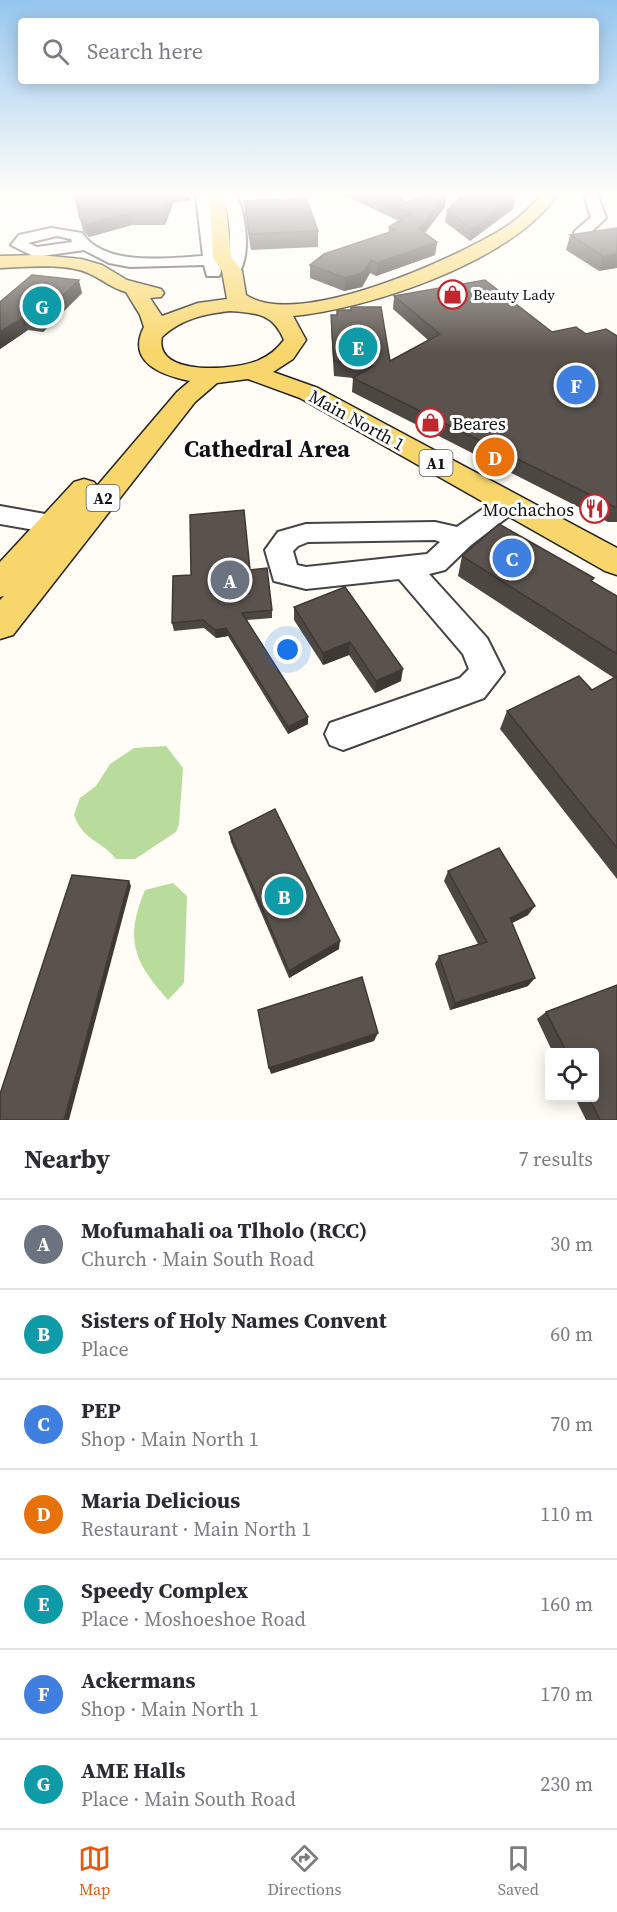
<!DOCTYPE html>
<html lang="en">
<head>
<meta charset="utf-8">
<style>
	body { margin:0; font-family:"Source Serif 4",serif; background:#f7f7f7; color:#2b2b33 }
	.controls { position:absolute; right:18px; bottom:18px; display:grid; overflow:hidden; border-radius:6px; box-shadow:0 3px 15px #0003 }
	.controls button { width:54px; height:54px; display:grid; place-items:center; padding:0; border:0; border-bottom:2px solid #e1e1e2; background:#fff; color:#2b2b33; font:30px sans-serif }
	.you { position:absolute; left:288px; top:650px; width:21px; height:21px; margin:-15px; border:4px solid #fff; border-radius:50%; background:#1a73e8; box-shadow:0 0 0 9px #1a73e833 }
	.badge { display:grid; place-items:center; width:39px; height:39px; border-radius:50%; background:#ea580c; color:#fff; font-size:20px; font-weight:700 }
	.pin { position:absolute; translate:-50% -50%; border:3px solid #fff; box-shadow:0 2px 6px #0006 }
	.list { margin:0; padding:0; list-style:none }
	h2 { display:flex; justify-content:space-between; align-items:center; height:78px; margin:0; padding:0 24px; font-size:26px }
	h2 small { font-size:20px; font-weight:400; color:#7c7c81 }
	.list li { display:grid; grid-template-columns:39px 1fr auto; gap:18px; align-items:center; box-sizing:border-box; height:90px; padding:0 24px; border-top:2px solid #e1e1e2 }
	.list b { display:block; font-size:22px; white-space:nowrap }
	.list p { margin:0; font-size:20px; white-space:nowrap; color:#7c7c81 }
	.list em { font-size:20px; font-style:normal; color:#7c7c81 }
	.icon { flex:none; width:33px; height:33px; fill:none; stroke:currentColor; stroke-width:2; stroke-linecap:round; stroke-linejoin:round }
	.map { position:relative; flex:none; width:617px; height:1120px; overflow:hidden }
	.search { position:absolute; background:#fff; box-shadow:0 3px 15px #0003; left:18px; right:18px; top:18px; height:66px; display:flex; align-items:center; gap:15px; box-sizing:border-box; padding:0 21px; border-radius:6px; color:#7c7c81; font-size:22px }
	.sheet { height:708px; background:#fff }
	nav { display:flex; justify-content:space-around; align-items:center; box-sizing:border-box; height:84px; border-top:2px solid #e1e1e2; background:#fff; font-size:16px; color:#7c7c81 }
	nav a { display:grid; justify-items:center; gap:3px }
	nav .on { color:#ea580c }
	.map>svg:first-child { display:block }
</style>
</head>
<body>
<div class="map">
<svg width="617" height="1120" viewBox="0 0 617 1120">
	<rect width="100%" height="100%" fill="#fffdf5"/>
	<g fill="#b9dc9c">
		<path d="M166,746l17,22 -4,56 -3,8 -41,27h-19c-16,-20 -33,-18 -42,-44l6,-17 16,-12 14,-22 24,-16z"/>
		<path d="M173,883l14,13 -3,87 -16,17c-34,-38 -44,-60 -23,-110z"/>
	</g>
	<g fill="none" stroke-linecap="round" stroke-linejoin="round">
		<defs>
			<g id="minor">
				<path d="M196,195h14l11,77 -2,4h-12l-3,-11 -74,2 -21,-4 -25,-13 -49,7 -24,-12 8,-10 32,-7 31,5c23,34 85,25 121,23zM57,236l14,3 1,3 -35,5 -9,-4z"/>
				<path d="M223,195h14c8,22 15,58 1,80l-6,1 -8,-5c9,-23 7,-52 -1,-76z"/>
				<polygon points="584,195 598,195 606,218 590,233 587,242 582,244 574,239 574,232 591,217"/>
				<path d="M509,494l9,3 4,6 -4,6 -47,36 -26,25 -16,4 58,64 17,34 -20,26 -141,52 -13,-5 -5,-11 5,-11 130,-45 9,-9 -6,-15 -64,-75 -93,10 -32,-8 -9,-31 13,-18 28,-8 129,-2 22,5 43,-30zM435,540l5,2 -13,12 -121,13 -9,-2 -4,-14 5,-5 10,-4z"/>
				<polygon points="0,506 62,517 66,524 62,531 52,533 0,524"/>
			</g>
			<path id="major" d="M207,195h16l3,8 5,54 11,14 4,24c52,35 208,-36 258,-67 14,-9 26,-20 37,-33h16c-44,66 -188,114 -264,121l13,24 -13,19 -20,13 45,16 299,160v27l-12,-4 -305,-173 -52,-19 -31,4 -22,19 -182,233 -13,4v-39l4,-4 -4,1v-35l74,-80 10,-3 10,3 3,4 80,-94 13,-11c-29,-6 -64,-19 -46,-54l-4,-12 -14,-23c-15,-4 -24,-13 -38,-19 -23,-10 -63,-6 -88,-5v-12l40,-1 41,4 21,6 25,15 34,9 3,4 -3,4 -11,1 12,18 36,-13 29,-4 -5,-28 -9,-13 -3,-55zM230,311c26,2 43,2 54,29 -7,9 -15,16 -25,20 -21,10 -106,18 -97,-23 19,-18 42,-23 68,-26z"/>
		</defs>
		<use href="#minor" stroke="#444" stroke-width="4"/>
		<use href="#major" stroke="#222" stroke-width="3"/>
		<use href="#minor" fill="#fff" fill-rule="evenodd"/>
		<use href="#major" fill="#f9d66b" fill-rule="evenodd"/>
	</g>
	<g fill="#4d4742">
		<polygon points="75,195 191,200 174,202 165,225 132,225 89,237 83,231"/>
		<polygon points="344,195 397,195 405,203 445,207 425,233 437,242 435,255 376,276 370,273 362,287 344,291 310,278 310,265 388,233 389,227 399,221"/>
		<polygon points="504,195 504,196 513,209 470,241 445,222 447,210"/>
		<polygon points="244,201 318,231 318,247 251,250 245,216"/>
		<polygon points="617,228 599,271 566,250 570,235"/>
		<polygon points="82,293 43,332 28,330 0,349 0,302"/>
		<polygon points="394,296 552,332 617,336 617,522 608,522 352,392 353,378 334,376 331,329 331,315 337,315 337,310 351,310 351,307 390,361 428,340 393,309"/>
		<polygon points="462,556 592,582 617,596 617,879 500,729 507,711 592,690 614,678 458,576"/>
		<polygon points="250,570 272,610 272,618 247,620 308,724 288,734 228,636 216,638 204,628 174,631 172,623"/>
		<polygon points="345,587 401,681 375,693 349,655 323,665 294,620 294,607"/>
		<polygon points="229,832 339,949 289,978 231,842"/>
		<polygon points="448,871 528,915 512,923 528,986 450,1010 435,964 439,956 478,944 444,881"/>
		<polygon points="617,985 617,1120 586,1120 575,1098 594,1098 594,1053 553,1053 537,1019 546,1012"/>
	</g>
	<g fill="#3f3936">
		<polygon points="171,195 190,195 191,200 174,202 165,225 163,213"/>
		<polygon points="447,195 445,207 418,241 419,229"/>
		<polygon points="515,197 513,209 470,241 472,229"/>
		<polygon points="130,213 132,225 89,237 86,225"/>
		<polygon points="437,242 435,255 376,276 377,263"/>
		<polygon points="617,254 617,268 599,271 603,256"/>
		<polygon points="371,260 370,273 362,287 344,291 345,278"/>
		<polygon points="79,280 82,293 43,332 39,318"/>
		<polygon points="24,317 28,330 0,349 0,332"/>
		<polygon points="226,628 228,636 216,638 215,630"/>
		<polygon points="350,642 349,655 323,665 323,653"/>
		<polygon points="403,669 401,681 375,693 376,681"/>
		<polygon points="308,717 308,724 288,734 288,727"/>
		<polygon points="129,881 131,886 69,1120 64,1120"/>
		<polygon points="535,906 528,915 504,927 510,918"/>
		<polygon points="340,941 339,949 289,978 289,971"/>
		<polygon points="535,978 528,986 450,1010 455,1003"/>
		<polygon points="378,1033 374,1041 271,1074 269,1068"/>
	</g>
	<g fill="#5a524d" stroke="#3f3936" stroke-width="1.5">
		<polygon points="75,195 171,195 163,213 130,213 86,225 80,219"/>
		<polygon points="369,195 397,195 405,203 427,195 438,198 447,195 419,229 437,242 377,263 371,260 362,273 345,278 310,265 324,254 396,230 389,227 411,214"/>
		<polygon points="463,195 499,195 515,197 472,229 447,210"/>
		<polygon points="306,198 318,231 250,234 244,201"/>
		<polygon points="617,228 617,254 603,256 570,235"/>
		<polygon points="32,275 79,280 39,318 24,317 0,332 0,302"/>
		<polygon points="485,280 552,332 576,327 586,334 606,329 617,336 617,507 615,507 353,378 373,366 334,361 331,315 337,315 337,310 351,310 351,307 381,307 390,361 440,334 394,296"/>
		<polygon points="244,510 250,570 267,568 272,610 242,613 308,717 288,727 226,628 215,630 203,620 172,623 173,576 191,575 190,515"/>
		<polygon points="499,524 594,578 591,581 617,596 617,654 462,556"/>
		<polygon points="345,587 403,669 376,681 350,642 323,653 294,607"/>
		<polygon points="579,676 592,690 617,676 617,848 507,711"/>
		<polygon points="275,809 340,941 289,971 229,832"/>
		<polygon points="499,848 535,906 510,918 535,978 455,1003 439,956 487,942 448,871"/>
		<polygon points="72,875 129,881 64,1120 0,1120 0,1094"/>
		<polygon points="362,977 378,1033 269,1068 258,1010"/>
		<polygon points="617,985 617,1120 600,1120 589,1098 594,1098 594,1053 567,1053 546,1012"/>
	</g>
	<linearGradient id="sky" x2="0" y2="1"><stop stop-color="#95c6ee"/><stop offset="0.55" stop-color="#fffefa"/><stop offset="1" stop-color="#fffefa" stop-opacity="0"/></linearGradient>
	<rect width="617" height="352" fill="url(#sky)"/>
	<defs>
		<symbol id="shop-ring" viewBox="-11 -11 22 22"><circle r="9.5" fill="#fff" stroke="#c4262e" stroke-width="1.5"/><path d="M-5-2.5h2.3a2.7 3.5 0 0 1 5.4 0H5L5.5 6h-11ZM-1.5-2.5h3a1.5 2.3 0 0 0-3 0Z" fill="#c4262e"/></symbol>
		<symbol id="restaurant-ring" viewBox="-11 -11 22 22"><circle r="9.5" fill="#fff" stroke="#c4262e" stroke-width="1.5"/><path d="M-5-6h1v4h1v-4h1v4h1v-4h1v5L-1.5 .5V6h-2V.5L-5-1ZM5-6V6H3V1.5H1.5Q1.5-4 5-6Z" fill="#c4262e"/></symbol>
	</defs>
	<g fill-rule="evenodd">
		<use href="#shop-ring" x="436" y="278" width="33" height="33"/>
		<use href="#shop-ring" x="414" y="406" width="33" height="33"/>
		<use href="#restaurant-ring" x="578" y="492" width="33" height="33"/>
	</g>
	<g text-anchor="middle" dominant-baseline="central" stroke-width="6" stroke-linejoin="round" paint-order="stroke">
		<g font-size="15" fill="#111" stroke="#fff" text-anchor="start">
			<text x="473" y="294">Beauty Lady</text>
		</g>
		<g fill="#fff" stroke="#585858" stroke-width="1.5">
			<rect x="419.5" y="450" width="33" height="26" rx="4.5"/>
			<rect x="86.5" y="485" width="33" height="26" rx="4.5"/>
		</g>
		<g font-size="16" font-weight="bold" fill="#111">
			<text x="436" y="463">A1</text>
			<text x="103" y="498">A2</text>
		</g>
		<g font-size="18" fill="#111" stroke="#fff">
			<text transform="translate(357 420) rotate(29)">Main North 1</text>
		</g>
		<g font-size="18" fill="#111" stroke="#fff" text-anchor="start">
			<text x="452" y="423">Beares</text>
			<text x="574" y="509" text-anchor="end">Mochachos</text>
		</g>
		<g font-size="24" font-weight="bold" fill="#111" stroke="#fff">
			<text x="267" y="448">Cathedral Area</text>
		</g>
	</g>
</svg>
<div class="controls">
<button><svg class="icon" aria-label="locate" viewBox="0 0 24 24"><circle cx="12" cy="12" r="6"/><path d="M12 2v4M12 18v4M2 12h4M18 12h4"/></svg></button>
</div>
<div class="you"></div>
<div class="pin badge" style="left:230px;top:580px;background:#6b7280">A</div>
<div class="pin badge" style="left:284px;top:896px;background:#0f9aa8">B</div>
<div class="pin badge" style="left:512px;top:558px;background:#3f7fe0">C</div>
<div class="pin badge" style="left:495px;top:457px;background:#e8710a">D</div>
<div class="pin badge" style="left:358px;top:347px;background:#0f9aa8">E</div>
<div class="pin badge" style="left:576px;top:385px;background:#3f7fe0">F</div>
<div class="pin badge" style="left:42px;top:306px;background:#0f9aa8">G</div>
<div class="search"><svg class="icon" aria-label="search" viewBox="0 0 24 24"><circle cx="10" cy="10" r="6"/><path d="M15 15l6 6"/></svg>Search here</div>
</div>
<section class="sheet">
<h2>Nearby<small>7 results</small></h2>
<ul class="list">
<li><span class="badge" style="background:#6b7280">A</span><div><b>Mofumahali oa Tlholo (RCC)</b><p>Church · Main South Road</p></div><em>30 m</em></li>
<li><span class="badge" style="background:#0f9aa8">B</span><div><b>Sisters of Holy Names Convent</b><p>Place</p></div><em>60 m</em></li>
<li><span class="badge" style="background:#3f7fe0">C</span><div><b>PEP</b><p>Shop · Main North 1</p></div><em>70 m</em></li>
<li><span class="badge" style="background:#e8710a">D</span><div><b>Maria Delicious</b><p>Restaurant · Main North 1</p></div><em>110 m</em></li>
<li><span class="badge" style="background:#0f9aa8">E</span><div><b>Speedy Complex</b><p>Place · Moshoeshoe Road</p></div><em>160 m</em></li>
<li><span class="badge" style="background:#3f7fe0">F</span><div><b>Ackermans</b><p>Shop · Main North 1</p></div><em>170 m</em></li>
<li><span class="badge" style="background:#0f9aa8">G</span><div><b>AME Halls</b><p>Place · Main South Road</p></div><em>230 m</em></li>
</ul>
</section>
<nav>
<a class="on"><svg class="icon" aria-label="map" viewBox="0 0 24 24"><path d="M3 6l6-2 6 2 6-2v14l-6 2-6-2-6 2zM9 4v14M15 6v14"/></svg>Map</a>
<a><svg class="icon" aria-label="directions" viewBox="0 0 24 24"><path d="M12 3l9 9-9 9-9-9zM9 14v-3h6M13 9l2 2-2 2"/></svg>Directions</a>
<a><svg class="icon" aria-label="saved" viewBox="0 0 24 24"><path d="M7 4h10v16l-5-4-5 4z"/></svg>Saved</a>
</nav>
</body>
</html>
